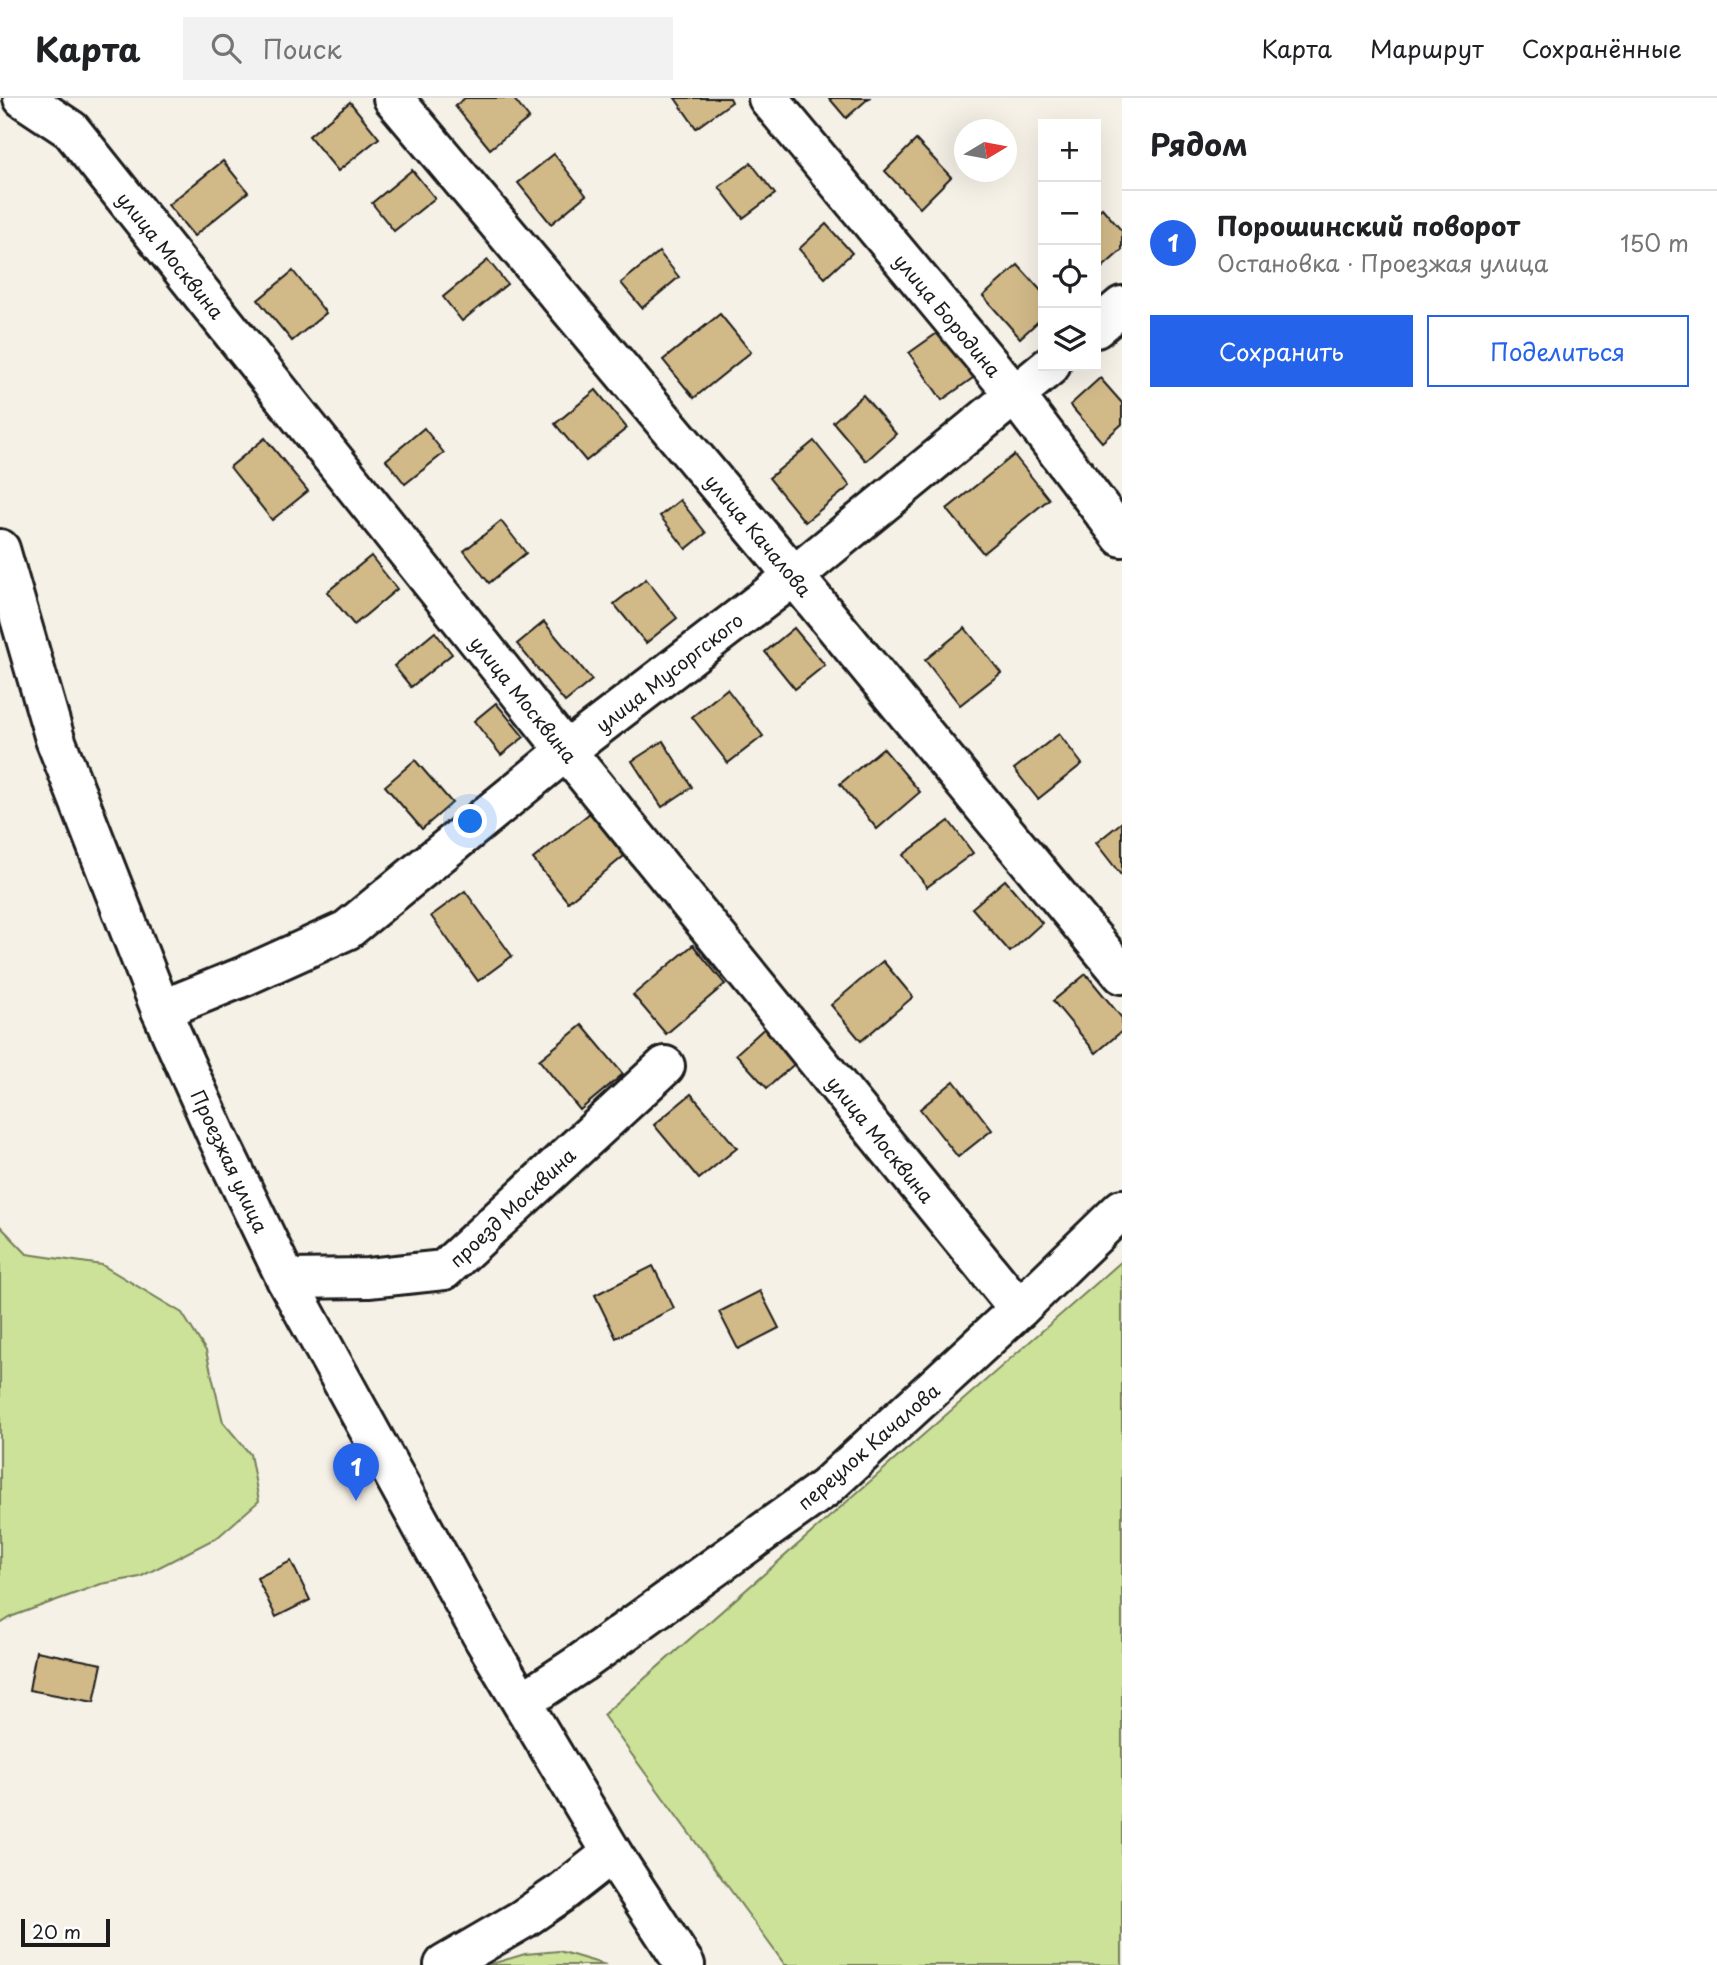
<!DOCTYPE html>
<html lang="ru">
<head>
<meta charset="utf-8">
<style>
	body { margin:0; font-family:"Playpen Sans",sans-serif; background:#f2f2f2; color:#202124 }
	.controls { position:absolute; right:21px; top:21px; display:grid; overflow:hidden; border-radius:0px; box-shadow:0 7px 28px #0002 }
	.controls button { width:63px; height:63px; display:grid; place-items:center; padding:0; border:0; border-bottom:2px solid #e0e0e0; background:#fff; color:#202124; font:35px sans-serif }
	.compass { position:absolute; left:954px; top:21px; width:63px; height:63px; border-radius:50%; background:#fff; box-shadow:0 7px 28px #0002; rotate:80deg }
	.scale { position:absolute; left:21px; bottom:18px; width:89px; box-sizing:border-box; padding-left:7px; border:4px solid #1c1c1c; border-top:0; font-size:19px; line-height:24px; white-space:nowrap; color:#1c1c1c; -webkit-text-stroke:5px #fff; paint-order:stroke }
	.you { position:absolute; left:471px; top:724px; width:24px; height:24px; margin:-18px; border:5px solid #fff; border-radius:50%; background:#1a73e8; box-shadow:0 0 0 10px #1a73e833 }
	.badge { display:grid; place-items:center; width:46px; height:46px; border-radius:50%; background:#2563eb; color:#fff; font-size:23px; font-weight:700 }
	.pin { position:absolute; translate:-50% -58px; filter:drop-shadow(0 2px 4px #0008) }
	.pin::after { content:''; position:absolute; top:37px; width:24px; height:21px; background:inherit; clip-path:polygon(0 0,100% 0,50% 100%) }
	.list { margin:0; padding:0; list-style:none }
	h2 { display:flex; justify-content:space-between; align-items:center; height:91px; margin:0; padding:0 28px; font-size:30px }
	h2 small { font-size:23px; font-weight:400; color:#757577 }
	.list li { display:grid; grid-template-columns:46px 1fr auto; gap:21px; align-items:center; box-sizing:border-box; height:105px; padding:0 28px; border-top:2px solid #e0e0e0 }
	.list b { display:block; font-size:26px; white-space:nowrap }
	.list p { margin:0; font-size:23px; white-space:nowrap; color:#757577 }
	.list em { font-size:23px; font-style:normal; color:#757577 }
	.actions { display:flex; gap:14px; padding:21px 28px }
	.actions a { flex:1; padding:16px 0; border:2px solid #2563eb; border-radius:0px; text-align:center; font-size:24px; color:#2563eb }
	.actions .main { background:#2563eb; color:#fff }
	.icon { flex:none; width:38px; height:38px; fill:none; stroke:currentColor; stroke-width:2; stroke-linecap:round; stroke-linejoin:round }
	.map { position:relative; flex:none; width:1122px; height:1867px; overflow:hidden }
	header { display:flex; align-items:center; gap:42px; box-sizing:border-box; height:98px; padding:0 35px; background:#fff; border-bottom:2px solid #e0e0e0 }
	header strong { font-size:33px }
	nav { display:flex; gap:38px; margin-inline-start:auto; font-size:24px }
	.search { width:490px; height:63px; background:#f2f2f2; display:flex; align-items:center; gap:18px; box-sizing:border-box; padding:0 24px; border-radius:0px; color:#757577; font-size:26px }
	main { display:flex }
	aside { flex:1; background:#fff }
	.map>svg:first-child { display:block }
</style>
</head>
<body>
<header>
<strong>Карта</strong>
<div class="search"><svg class="icon" aria-label="search" viewBox="0 0 24 24"><circle cx="10" cy="10" r="6"/><path d="M15 15l6 6"/></svg>Поиск</div>
<nav><a>Карта</a><a>Маршрут</a><a>Сохранённые</a></nav>
</header>
<main>
<div class="map">
<svg width="1122" height="1867" viewBox="0 0 1122 1867">
	<rect width="100%" height="100%" fill="#f6f1e7"/>
	<filter id="ink" filterUnits="userSpaceOnUse"><feTurbulence type="fractalNoise" baseFrequency=".0143" numOctaves="2"/><feDisplacementMap in="SourceGraphic" scale="14" xChannelSelector="R" yChannelSelector="G"/><feConvolveMatrix kernelMatrix="1 2 1 2 8 2 1 2 1" color-interpolation-filters="sRGB"/></filter>
	<g filter="url(#ink)">
		<g fill="#cbe298" stroke="#747f5a" stroke-width="2">
			<polygon points="0,1128 27,1156 102,1167 182,1215 206,1253 223,1324 250,1356 259,1403 218,1439 140,1479 101,1486 13,1518 0,1526"/>
			<polygon points="1122,1163 1122,1867 785,1867 603,1617"/>
			<polygon points="559,1853 606,1867 488,1867 525,1856"/>
		</g>
		<g fill="#d1b988" stroke="#1c1c1c" stroke-width="2">
			<polygon points="465,0 513,0 529,20 490,51 455,8"/>
			<polygon points="675,0 730,0 732,4 696,30"/>
			<polygon points="829,0 869,0 846,20"/>
			<polygon points="350,4 379,40 338,73 309,38"/>
			<polygon points="916,42 951,79 920,110 885,73"/>
			<polygon points="554,56 586,97 551,126 518,85"/>
			<polygon points="223,63 248,94 194,138 168,107"/>
			<polygon points="751,65 775,96 743,120 719,89"/>
			<polygon points="412,72 435,100 394,133 372,105"/>
			<polygon points="1102,110 1122,133 1122,152 1096,175 1096,115"/>
			<polygon points="826,126 852,155 825,180 799,151"/>
			<polygon points="659,154 679,179 642,210 621,185"/>
			<polygon points="488,162 507,186 462,223 443,199"/>
			<polygon points="1018,167 1043,195 1043,219 1020,240 983,198"/>
			<polygon points="293,173 326,215 292,243 258,202"/>
			<polygon points="720,216 751,254 694,300 663,262"/>
			<polygon points="943,231 977,277 942,302 909,255"/>
			<polygon points="1100,280 1122,305 1122,326 1102,344 1070,307"/>
			<polygon points="596,292 627,330 586,363 555,326"/>
			<polygon points="863,297 896,336 866,363 833,324"/>
			<polygon points="424,330 444,355 405,386 386,362"/>
			<polygon points="265,340 308,393 272,422 230,369"/>
			<polygon points="814,343 850,388 805,424 769,380"/>
			<polygon points="1014,357 1049,401 983,455 947,411"/>
			<polygon points="680,402 706,435 686,451 660,418"/>
			<polygon points="501,423 526,455 489,485 464,453"/>
			<polygon points="371,458 397,491 354,527 327,494"/>
			<polygon points="646,481 677,520 646,545 614,506"/>
			<polygon points="544,524 592,582 565,604 517,546"/>
			<polygon points="794,530 825,567 795,591 765,554"/>
			<polygon points="965,530 1001,575 960,607 925,562"/>
			<polygon points="435,534 452,556 411,589 394,568"/>
			<polygon points="727,591 763,638 728,665 692,619"/>
			<polygon points="496,605 524,639 501,657 474,623"/>
			<polygon points="1059,636 1082,666 1038,701 1014,671"/>
			<polygon points="663,643 692,689 662,709 632,663"/>
			<polygon points="883,650 920,694 877,731 840,686"/>
			<polygon points="415,662 452,705 422,731 385,688"/>
			<polygon points="590,715 624,758 568,804 533,761"/>
			<polygon points="949,723 973,755 927,789 903,757"/>
			<polygon points="1122,724 1122,776 1121,777 1096,745"/>
			<polygon points="1005,782 1042,825 1010,854 972,810"/>
			<polygon points="465,793 512,858 478,883 431,818"/>
			<polygon points="693,847 725,886 666,936 633,897"/>
			<polygon points="883,863 913,899 861,943 831,907"/>
			<polygon points="1086,876 1122,920 1122,933 1096,955 1053,903"/>
			<polygon points="582,927 623,976 580,1012 539,962"/>
			<polygon points="768,927 799,962 767,990 736,956"/>
			<polygon points="954,983 992,1032 958,1059 920,1011"/>
			<polygon points="691,996 737,1050 699,1081 654,1027"/>
			<polygon points="653,1168 674,1210 616,1240 595,1197"/>
			<polygon points="760,1193 779,1230 738,1251 719,1214"/>
			<polygon points="291,1463 310,1502 276,1519 257,1480"/>
			<polygon points="36,1553 102,1566 94,1604 29,1592"/>
		</g>
		<g fill="none" stroke-linecap="round" stroke-linejoin="round">
			<defs>
				<g id="minor">
					<polyline points="23,0 71,32 566,653 1019,1211"/>
					<polyline points="393,0 794,478 1122,876"/>
					<polyline points="768,0 1015,297 1122,439"/>
					<polyline points="1096,230 1122,208"/>
					<polyline points="161,912 245,878 347,832 566,653 794,478 1050,268"/>
					<polyline points="286,1181 368,1180 444,1172 665,968"/>
					<polyline points="522,1604 581,1565 825,1390 1019,1211 1122,1111"/>
					<polyline points="444,1867 523,1821 561,1795 612,1755"/>
				</g>
				<polyline id="major" points="0,451 55,641 161,912 218,1040 286,1181 484,1541 612,1755 685,1867"/>
			</defs>
			<use href="#minor" stroke="#1c1c1c" stroke-width="44"/>
			<use href="#major" stroke="#1c1c1c" stroke-width="44"/>
			<use href="#minor" stroke="#fff" stroke-width="38"/>
			<use href="#major" stroke="#fff" stroke-width="38"/>
		</g>
	</g>
	<g text-anchor="middle" dominant-baseline="central" stroke-width="5" stroke-linejoin="round" paint-order="stroke">
		<g font-size="19" fill="#1c1c1c" stroke="#fff">
			<text transform="translate(171 157) rotate(51)">улица Москвина</text>
			<text transform="translate(948 217) rotate(50)">улица Бородина</text>
			<text transform="translate(759 437) rotate(50)">улица Качалова</text>
			<text transform="translate(669 574) rotate(-38)">улица Мусоргского</text>
			<text transform="translate(524 601) rotate(51)">улица Москвина</text>
			<text transform="translate(881 1041) rotate(51)">улица Москвина</text>
			<text transform="translate(230 1063) rotate(65)">Проезжая улица</text>
			<text transform="translate(512 1109) rotate(-43)">проезд Москвина</text>
			<text transform="translate(868 1348) rotate(-41)">переулок Качалова</text>
		</g>
	</g>
</svg>
<div class="controls">
<button>+</button>
<button>−</button>
<button><svg class="icon" aria-label="locate" viewBox="0 0 24 24"><circle cx="12" cy="12" r="6"/><path d="M12 2v4M12 18v4M2 12h4M18 12h4"/></svg></button>
<button><svg class="icon" aria-label="layers" viewBox="0 0 24 24"><path d="M12 4l9 5-9 5-9-5zM3 14l9 5 9-5"/></svg></button>
</div>
<svg class="compass" viewBox="-18 -18 36 36"><path d="M0-13l5 13h-10z" fill="#e53935"/><path d="M0 13l5-13h-10z" fill="#757577"/></svg>
<div class="scale">20 m</div>
<div class="you"></div>
<div class="pin badge" style="left:356px;top:1403px">1</div>
</div>
<aside>
<h2>Рядом<small></small></h2>
<ul class="list">
<li><span class="badge">1</span><div><b>Порошинский поворот</b><p>Остановка · Проезжая улица</p></div><em>150 m</em></li>
</ul>
<div class="actions"><a class="main">Сохранить</a><a>Поделиться</a></div>
</aside>
</main>
</body>
</html>
